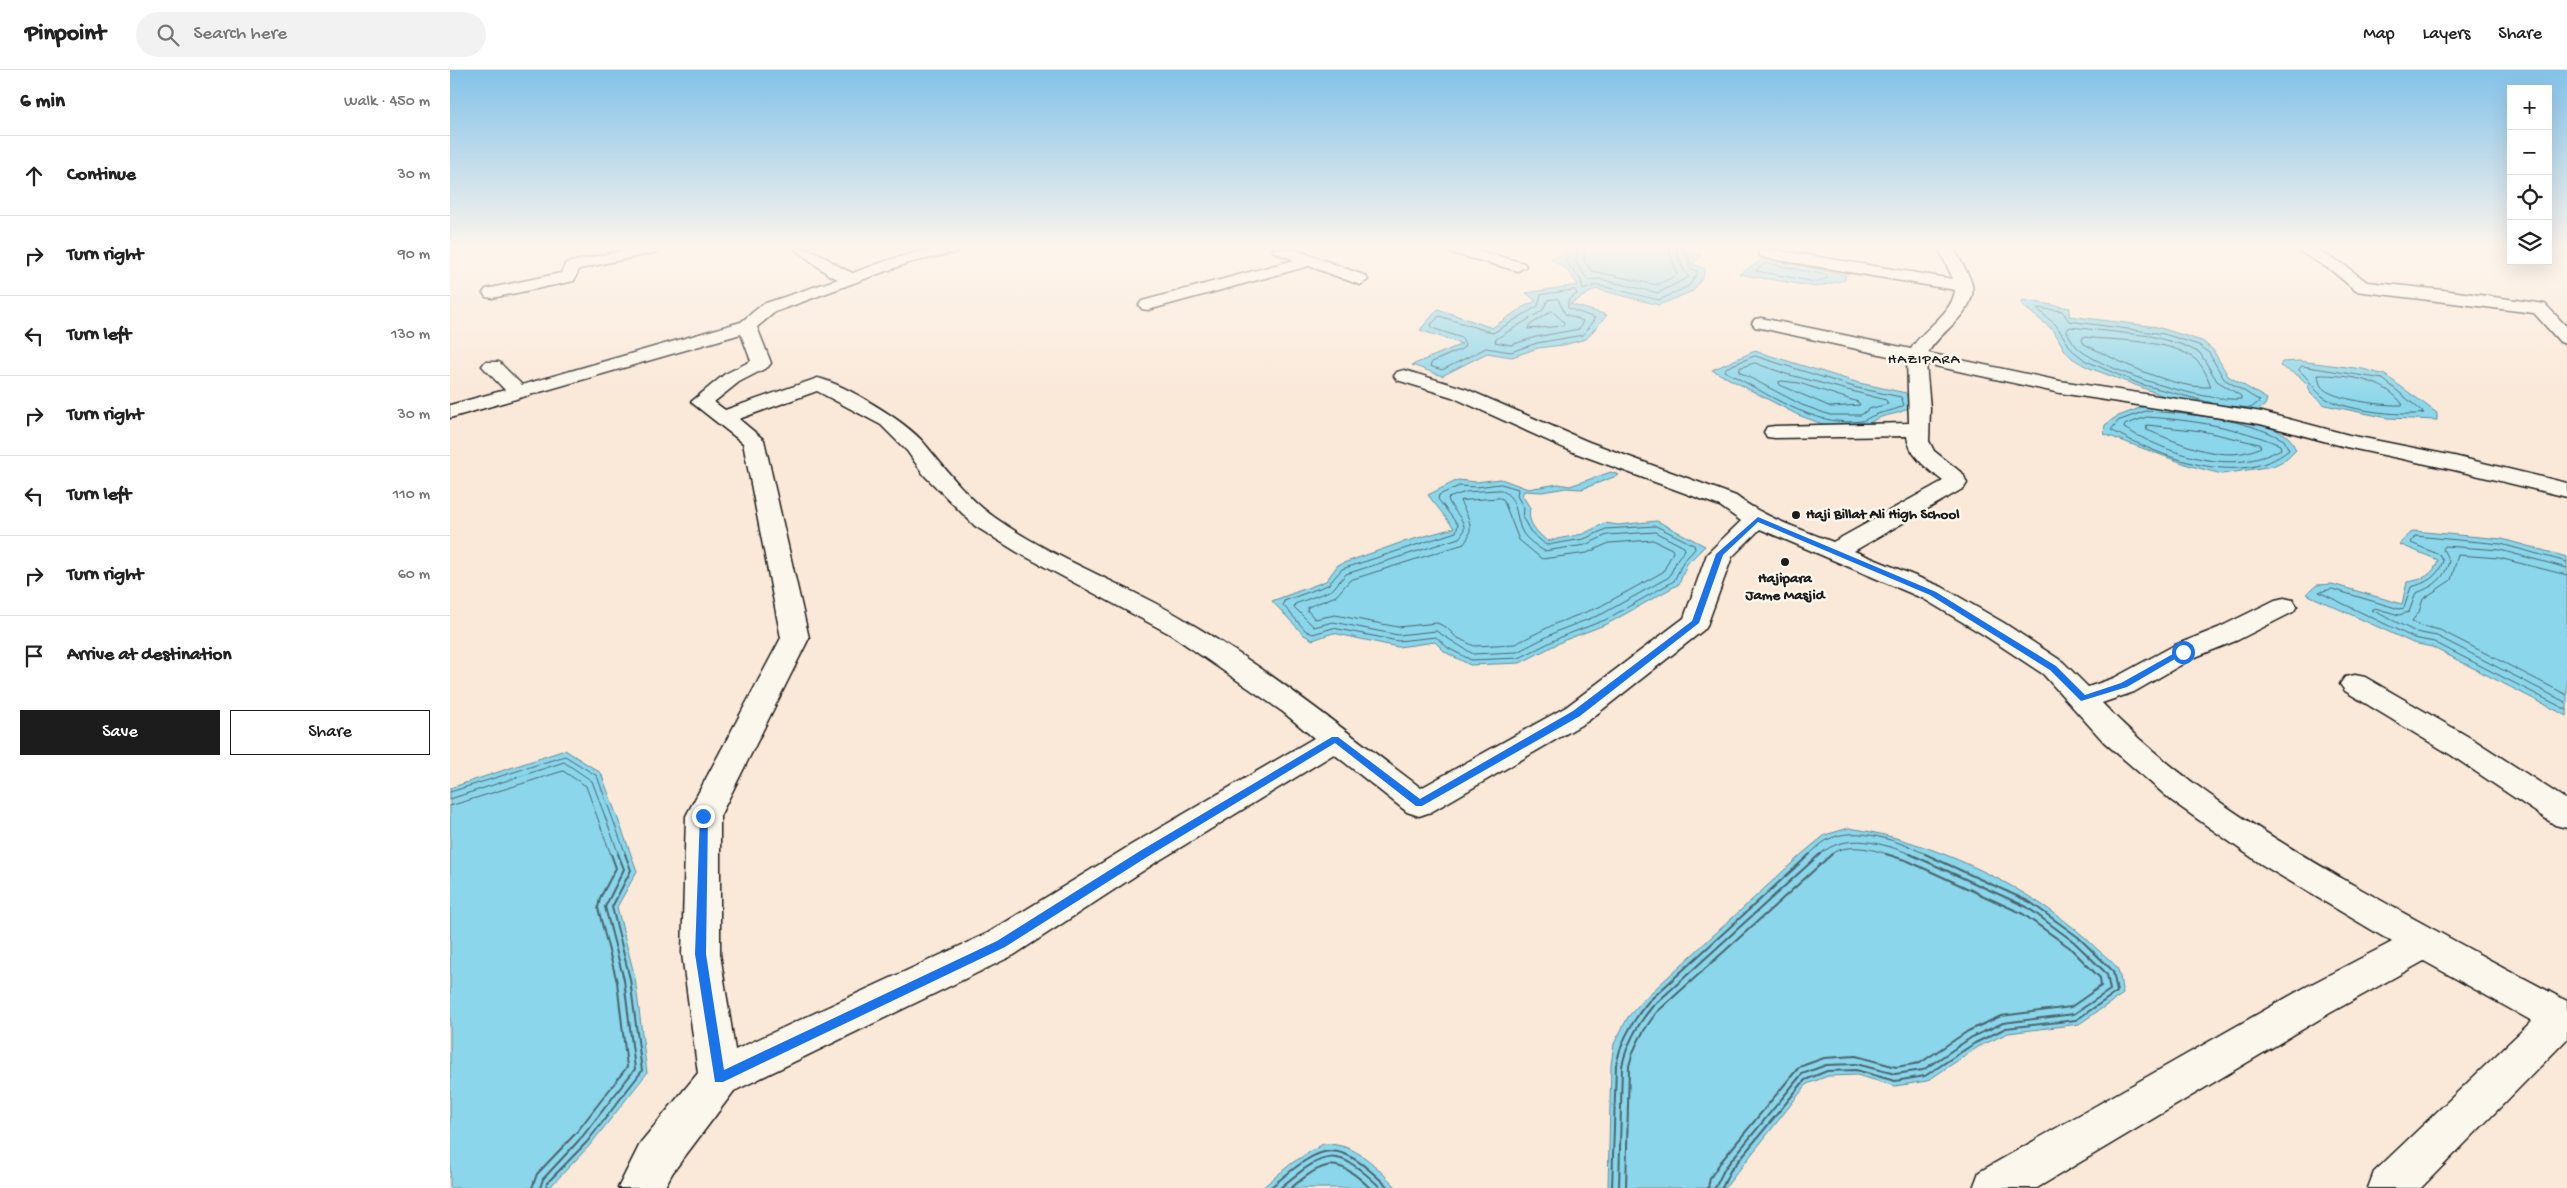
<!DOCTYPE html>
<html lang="en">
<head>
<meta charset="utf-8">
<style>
	body { margin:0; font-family:"Gochi Hand",sans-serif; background:#f2f2f2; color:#222 }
	.controls { position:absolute; right:15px; top:15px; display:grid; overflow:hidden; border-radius:0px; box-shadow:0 5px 20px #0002 }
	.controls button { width:45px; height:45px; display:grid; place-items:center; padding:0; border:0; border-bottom:1px solid #e0e0e0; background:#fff; color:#222; font:25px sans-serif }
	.stop { position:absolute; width:15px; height:15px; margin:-11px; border:4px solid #1a73e8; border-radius:50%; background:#fff }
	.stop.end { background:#1a73e8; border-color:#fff; box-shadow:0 1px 5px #0008 }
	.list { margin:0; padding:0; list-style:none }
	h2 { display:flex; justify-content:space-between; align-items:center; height:65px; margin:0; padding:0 20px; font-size:21px }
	h2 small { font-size:16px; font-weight:400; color:#767676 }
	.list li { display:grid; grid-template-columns:32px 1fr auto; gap:15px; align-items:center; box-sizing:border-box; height:80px; padding:0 20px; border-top:1px solid #e0e0e0 }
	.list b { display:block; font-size:19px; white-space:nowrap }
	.list em { font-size:16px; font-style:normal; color:#767676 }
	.actions { display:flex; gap:10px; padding:15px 20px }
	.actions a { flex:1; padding:11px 0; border:1px solid #1c1c1c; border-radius:0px; text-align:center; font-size:18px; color:#1c1c1c }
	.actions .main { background:#1c1c1c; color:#fff }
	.icon { flex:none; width:28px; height:28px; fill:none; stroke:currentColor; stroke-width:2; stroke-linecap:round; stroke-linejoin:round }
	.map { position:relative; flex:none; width:2117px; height:1118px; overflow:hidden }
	header { display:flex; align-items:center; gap:30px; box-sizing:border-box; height:70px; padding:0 25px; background:#fff; border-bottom:1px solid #e0e0e0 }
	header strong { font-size:24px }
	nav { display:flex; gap:28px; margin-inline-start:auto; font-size:18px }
	.search { width:350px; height:45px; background:#f2f2f2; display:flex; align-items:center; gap:12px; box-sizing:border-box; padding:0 18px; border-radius:28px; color:#767676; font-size:19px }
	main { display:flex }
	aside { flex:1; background:#fff }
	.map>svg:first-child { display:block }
</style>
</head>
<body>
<header>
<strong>Pinpoint</strong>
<div class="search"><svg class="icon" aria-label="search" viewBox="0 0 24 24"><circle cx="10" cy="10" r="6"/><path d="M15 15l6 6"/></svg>Search here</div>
<nav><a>Map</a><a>Layers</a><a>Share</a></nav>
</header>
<main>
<aside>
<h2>6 min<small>Walk · 450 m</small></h2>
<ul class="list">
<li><svg class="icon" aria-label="ahead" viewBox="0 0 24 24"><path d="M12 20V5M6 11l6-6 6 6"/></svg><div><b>Continue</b></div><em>30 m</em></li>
<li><svg class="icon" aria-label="right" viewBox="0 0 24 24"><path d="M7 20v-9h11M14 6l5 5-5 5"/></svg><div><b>Turn right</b></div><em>90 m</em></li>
<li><svg class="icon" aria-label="left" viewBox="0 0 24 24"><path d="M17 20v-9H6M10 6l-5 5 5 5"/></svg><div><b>Turn left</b></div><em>130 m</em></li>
<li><svg class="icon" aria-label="right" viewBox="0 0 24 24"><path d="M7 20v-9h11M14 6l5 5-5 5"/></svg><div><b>Turn right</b></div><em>30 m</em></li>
<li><svg class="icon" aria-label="left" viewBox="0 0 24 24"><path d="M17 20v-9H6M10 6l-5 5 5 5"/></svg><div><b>Turn left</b></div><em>110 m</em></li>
<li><svg class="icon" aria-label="right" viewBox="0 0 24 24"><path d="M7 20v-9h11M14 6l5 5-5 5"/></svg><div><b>Turn right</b></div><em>60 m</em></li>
<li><svg class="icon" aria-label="arrive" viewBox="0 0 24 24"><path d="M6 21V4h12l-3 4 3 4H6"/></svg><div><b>Arrive at destination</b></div></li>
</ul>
<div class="actions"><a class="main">Save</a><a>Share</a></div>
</aside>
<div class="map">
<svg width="2117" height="1118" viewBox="0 0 2117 1118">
	<rect width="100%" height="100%" fill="#fae8d8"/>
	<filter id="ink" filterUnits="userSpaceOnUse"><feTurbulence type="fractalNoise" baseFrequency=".02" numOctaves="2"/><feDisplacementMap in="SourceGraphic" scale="10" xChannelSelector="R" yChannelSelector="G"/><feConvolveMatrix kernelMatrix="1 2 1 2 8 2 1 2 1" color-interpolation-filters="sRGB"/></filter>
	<g filter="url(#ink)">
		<g fill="#8bd6eb" stroke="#5f8c98">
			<polygon points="1116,179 1229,179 1252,185 1242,194 1255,199 1253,207 1243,221 1209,235 1146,219 1120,234 1157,245 1136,269 1113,275 1088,278 1062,287 1037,283 992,306 962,295 1012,274 970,260 988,239 1042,258 1073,237 1086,231 1076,223 1128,215 1116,199 1101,189 1116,183"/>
			<polygon points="1315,188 1396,205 1395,210 1366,217 1289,204"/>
			<polygon points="1573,230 1620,238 1619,246 1707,257 1752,271 1763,280 1778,306 1817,329 1815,335 1806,342 1733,333 1637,297 1622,288 1614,279 1604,261 1571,234"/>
			<path d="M1305,281l104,32 47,10 4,14c-13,10 -33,6 -43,19h-39l-30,-11 -86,-45z"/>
			<polygon points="1849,291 1913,299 1935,305 1987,343 1987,350 1938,348 1875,335 1861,324 1858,315 1849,306 1830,296 1832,292"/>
			<path d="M1695,336c28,4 126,14 143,31 4,3 6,10 8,13l-9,9 -14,7 -51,8 -31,-8 -87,-32 1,-9 11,-8z"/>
			<path d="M1161,402l8,3 -37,14 -16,-1 -24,4 -18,-1 -2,4 8,13c-3,15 6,23 17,33l36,-7 22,-11 13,2 39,-4 48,25 -18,18 -8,20 -72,40 -42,16 -45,23 -50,2 -25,-13 -10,-10 -37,5 -65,-14 -20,7 -9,-5 -32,-34 54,-20 12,-16 62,-22 54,-15 -26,-33 30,-15 18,2 25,-3 27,10 30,-5 12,2z"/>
			<path d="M1963,461l89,8 65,18v159l-135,-69 -19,-4 -107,-49 11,-9 15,-1 70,20 5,-22c15,-2 27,-7 31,-22l-39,-16z"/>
			<polygon points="115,680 151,703 187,801 167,837 185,908 197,1003 140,1075 99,1118 0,1118 0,718"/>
			<path d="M1399,758c83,12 190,62 249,122 6,5 15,12 19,18 4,7 4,19 6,26l-44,30 -71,9 -30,14 -51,34 -32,5 -38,-11 -29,1 -21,8 -82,104h-117l3,-123 3,-21 14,-27 16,-18 159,-146 22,-18z"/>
			<path d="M873,1074c34,-1 52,22 74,44h-135l30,-25z"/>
		</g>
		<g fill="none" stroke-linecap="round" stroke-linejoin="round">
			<g stroke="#48666f" stroke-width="1">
				<polyline points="1121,179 1121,185 1115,191 1131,210 1133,220 1147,215 1209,230 1239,216 1248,202 1239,197 1239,188 1232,179"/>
				<polyline points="1128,179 1125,191 1138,210 1149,209 1208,223 1239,207 1233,199 1226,179"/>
				<polyline points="1135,179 1134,191 1142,201 1207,215 1227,205 1219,179"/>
				<polygon points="1316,193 1376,205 1378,208 1365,212 1306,201"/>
				<polygon points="1125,220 1127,224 1118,230 1118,238 1145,248 1133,265 1087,273 1061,282 1036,278 992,300 980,296 982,292 1012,279 1015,275 1012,268 982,258 981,255 989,246 1043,263 1088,236 1091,225"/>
				<polygon points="1108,229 1115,244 1133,251 1129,259 1086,267 1061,275 1045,272 1046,269 1092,241 1098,230"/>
				<polygon points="1102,241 1114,252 1113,256 1078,259 1079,256"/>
				<path d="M1620,257l81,9 32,9 17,8 17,28 24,15v3c-37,3 -131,-26 -161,-49 -6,-5 -10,-12 -13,-19z"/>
				<path d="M1634,267c31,4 88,2 112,23 8,7 12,18 15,27 -38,2 -93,-26 -127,-43l-2,-4z"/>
				<path d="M1305,286l102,32 44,9 3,8c-9,6 -19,6 -29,10 -4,1 -9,5 -13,6 -49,7 -96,-29 -138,-50l2,-3z"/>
				<polygon points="1305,293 1336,304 1436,330 1438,334 1419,339 1411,345 1380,345 1352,335 1289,302 1290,298"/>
				<path d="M1852,296l81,13 41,34c-22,4 -84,-3 -102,-17 -9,-7 -14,-19 -23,-26z"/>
				<path d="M1868,305c30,0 67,4 85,30 -15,1 -74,-5 -82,-19 -2,-2 -2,-8 -3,-11z"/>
				<polygon points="1332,311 1349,313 1408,332 1410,335 1381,337 1330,315 1329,312"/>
				<polyline points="1762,333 1690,314 1636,291 1622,280 1606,255 1586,238 1612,241 1619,251 1714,264 1749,275 1759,283 1774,309 1810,331 1801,338 1780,336"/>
				<path d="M1696,341c45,3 98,7 138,29l5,10c-49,40 -130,6 -178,-20l7,-9z"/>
				<path d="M1697,347c46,3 90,10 133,28l1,4c-49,28 -112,5 -157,-21l1,-3z"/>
				<path d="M1697,355l55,6 57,13 2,3c-36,18 -79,-3 -114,-17z"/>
				<polygon points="1051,414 1068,419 1067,426 1074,438 1073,448 1080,461 1096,475 1134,469 1156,459 1206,456 1244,475 1245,479 1233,492 1224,511 1155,550 1113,566 1069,588 1021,590 998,578 986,567 948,571 883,558 863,564 856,561 833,535 834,531 878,515 892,499 1006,462 1008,455 988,429 989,425 1009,416 1026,417"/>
				<path d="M1051,420c19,9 13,27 22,43 4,7 14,13 21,18l41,-6 22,-10 48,-3 29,15 1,3 -7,8 -9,19 -67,37 -42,16 -43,22 -44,2 -37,-23 -38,4 -65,-13 -19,5 -20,-20 1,-3 37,-14 14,-16 113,-36c15,-15 -8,-25 -11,-40l18,-6z"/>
				<path d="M1050,428l3,1 16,41 23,19 45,-6 22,-10 44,-3 19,9 1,3 -10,20 -64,35 -42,16 -42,21 -41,2 -18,-9 -10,-10 -9,-4 -39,4 -63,-12 -20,4 -8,-9 1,-3 28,-11 14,-16 114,-36c12,-16 4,-27 -4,-43z"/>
				<path d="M2117,492l-66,-18 -86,-8 -4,7 29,12 3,6c-5,16 -17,22 -32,26l-7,21 -5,1 -67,-20 -13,3 95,46 20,4 133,68"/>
				<path d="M2117,498l-67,-18 -55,-4 -2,3 6,12c-4,18 -16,26 -33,32l-7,19 -10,3 -24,-7 -3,2 44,22 21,4 130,67"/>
				<polyline points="2117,505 2049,488 2008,485 2001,510 1973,529 1969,542 1962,551 1968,555 1990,560 2117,625"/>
				<polyline points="0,722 115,686 147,706 176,785"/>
				<polyline points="0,729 114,692 142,711 169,785"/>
				<polyline points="0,736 113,701 136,716 161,785"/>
				<path d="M1359,785c5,-5 11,-11 18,-15 29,-16 73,2 101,15"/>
				<path d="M1369,785c27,-24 63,-12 94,0"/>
				<path d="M1380,785c15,-13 43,-6 60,0"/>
			</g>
			<g stroke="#48666f" stroke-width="2">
				<polyline points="82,1118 87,1104 126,1063 177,997 167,912 148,838 150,828 166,798 161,784"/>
				<polyline points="90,1118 93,1109 132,1067 185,999 174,910 155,837 174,799 168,784"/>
				<polyline points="96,1118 97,1113 137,1072 192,1001 180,909 162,837 181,800 175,784"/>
				<path d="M820,1118c55,-46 65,-52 119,0"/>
				<path d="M830,1118c46,-38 56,-43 101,0"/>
				<path d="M841,1118c34,-28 46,-32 79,0"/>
				<path d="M1162,1118l4,-123c5,-25 16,-44 32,-63l162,-148"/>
				<path d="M1169,1118l3,-122c5,-23 15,-41 30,-59l168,-153"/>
				<path d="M1176,1118l3,-122c5,-21 15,-37 28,-54l175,-158"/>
				<polyline points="1258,1118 1260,1108 1270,1093 1349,997 1374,988 1406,986 1446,997 1470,993 1518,961 1551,946 1621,937 1651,916 1650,908 1619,877 1573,844 1458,791 1436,784"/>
				<polyline points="1265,1118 1275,1098 1352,1004 1376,995 1406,994 1445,1004 1473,1000 1522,967 1553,953 1624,944 1660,920 1657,904 1624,872 1577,837 1460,784"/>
				<polyline points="1272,1118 1280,1101 1355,1010 1377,1001 1406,1000 1445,1011 1475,1006 1525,973 1556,958 1626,950 1667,922 1663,901 1628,867 1580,832 1475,784"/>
			</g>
			<defs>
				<g id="minor">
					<polygon points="179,179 209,179 207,182 129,199 124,211 42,228 36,227 33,223 36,219 111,203 116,193"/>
					<path d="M345,179c28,-1 33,15 58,24 36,-14 67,-25 106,-24l-2,3 -49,11 -133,49 -18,15 14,36 -3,4 -29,15 -25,20 11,8 93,-32c28,7 87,43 106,65 21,25 42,54 70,74 60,43 133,67 196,106 82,48 155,108 231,165l145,-81 118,-89 23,-64 34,-33 -21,-15 -147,-54 -121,-55 -55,-17 -3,-4 3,-4 7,-2 62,19 123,53 147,54c28,22 65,33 97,46l110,-61c-15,-12 -34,-25 -36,-45l-132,2 -8,-1 -3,-5 3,-5 8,-1 134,-3 -2,-63 -146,-32 -6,-1 -3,-4 3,-4 6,-1 150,31c12,-21 41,-34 44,-59l-189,-32 -6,-2 -2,-3 2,-3 10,-1 183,30 -14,-30h16c4,12 14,23 17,36 5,28 -33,46 -44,68l132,28 202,31 87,23 105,21 113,27v14l-113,-27 -108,-23 -86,-23 -200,-31 -134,-29 4,44 -1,33 5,10 29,23 4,9 -3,5 -110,63 88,36 62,36 59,39 25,25 26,-9 59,-32 45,-18 57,-28 9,-2 9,2 4,6 -4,6 -55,28 -45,18 -59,34 -32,11c73,76 164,132 255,184 69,39 140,77 210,114v38l-146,149h-53l6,-16 158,-151 -108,-60 -94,52 -293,175h-64l6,-16 323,-183 90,-47 -131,-78 -89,-63 -68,-59 -61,-68 -59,-39 -60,-36 -164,-70 -28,28 -26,71 -118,93 -157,91 -12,4 -12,-4 -73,-58 -179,109 -141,92 -280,136 -61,81 -9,16h-46l23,-46 57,-69 -16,-119 4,-138 95,-178 -38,-195 -52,-41 34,-28 26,-13 -10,-27 -291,84v-13l55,-15 -23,-24 3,-4h14l23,23 219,-63 22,-18 75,-25 -9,-4zM367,321l64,34 26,26 17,24 51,51 42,26 153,82 113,78 31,26 -183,107 -143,88 -253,117 -15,-96v-138l89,-178 -45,-198 -25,-21z"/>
					<polygon points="822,179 844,179 916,206 918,210 910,215 859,196 698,240 692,239 689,235 692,231 844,190 824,182"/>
					<polygon points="996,179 1022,179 1074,193 1076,196 1068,201 998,182"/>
					<polygon points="1845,179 1865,179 1893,194 1917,212 1993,220 2095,234 2117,257 2117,274 2110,272 2084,243 1906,221 1881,200"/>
					<polygon points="1905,605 1915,607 2024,670 2117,730 2117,758 2105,755 2001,685 1895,621 1890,614 1895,607"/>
				</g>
			</defs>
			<use href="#minor" stroke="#1c1c1c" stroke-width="3"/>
			<use href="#minor" fill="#fbf7ec" fill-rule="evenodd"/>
		</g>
	</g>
	<linearGradient id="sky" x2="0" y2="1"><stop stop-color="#83c2e9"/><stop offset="0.53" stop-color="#fdf5ed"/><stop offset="1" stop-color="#fdf5ed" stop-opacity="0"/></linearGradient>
	<rect width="2117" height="335" fill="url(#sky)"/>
	<polygon fill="#1a73e8" points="1308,447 1486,522 1606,596 1635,625 1671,613 1730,580 1737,582 1677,617 1631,631 1600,600 1480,525 1308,452 1273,485 1249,553 1130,646 972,736 966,736 885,673 697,787 555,877 273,1012 265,1012 245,884 250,744 257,744 258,746 256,884 274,1000 547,871 690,781 882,667 888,667 970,729 1123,641 1242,551 1266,484"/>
	<g fill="#1c1c1c" stroke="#fbf7ec" stroke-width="2">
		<circle cx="1346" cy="445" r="5"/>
		<circle cx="1335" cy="492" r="5"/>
	</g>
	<g text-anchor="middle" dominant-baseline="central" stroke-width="5" stroke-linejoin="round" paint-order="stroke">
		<g font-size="15" letter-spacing="1" fill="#1c1c1c" stroke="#fbf7ec">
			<text x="1474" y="290">HAZIPARA</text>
		</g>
		<g font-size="15" font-weight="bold" fill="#1c1c1c" stroke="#fbf7ec" text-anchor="start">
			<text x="1356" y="445">Haji Billat Ali High School</text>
			<text x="1335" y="509" text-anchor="middle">Hajipara<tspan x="1335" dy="17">Jame Masjid</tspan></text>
		</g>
	</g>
</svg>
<div class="controls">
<button>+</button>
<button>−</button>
<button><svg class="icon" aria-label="locate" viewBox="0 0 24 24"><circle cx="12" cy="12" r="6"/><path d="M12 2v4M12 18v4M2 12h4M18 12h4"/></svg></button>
<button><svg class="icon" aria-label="layers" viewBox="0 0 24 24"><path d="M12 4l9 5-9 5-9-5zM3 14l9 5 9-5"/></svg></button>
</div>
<div class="stop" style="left:1733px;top:582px"></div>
<div class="stop end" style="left:253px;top:746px"></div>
</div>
</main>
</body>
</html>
